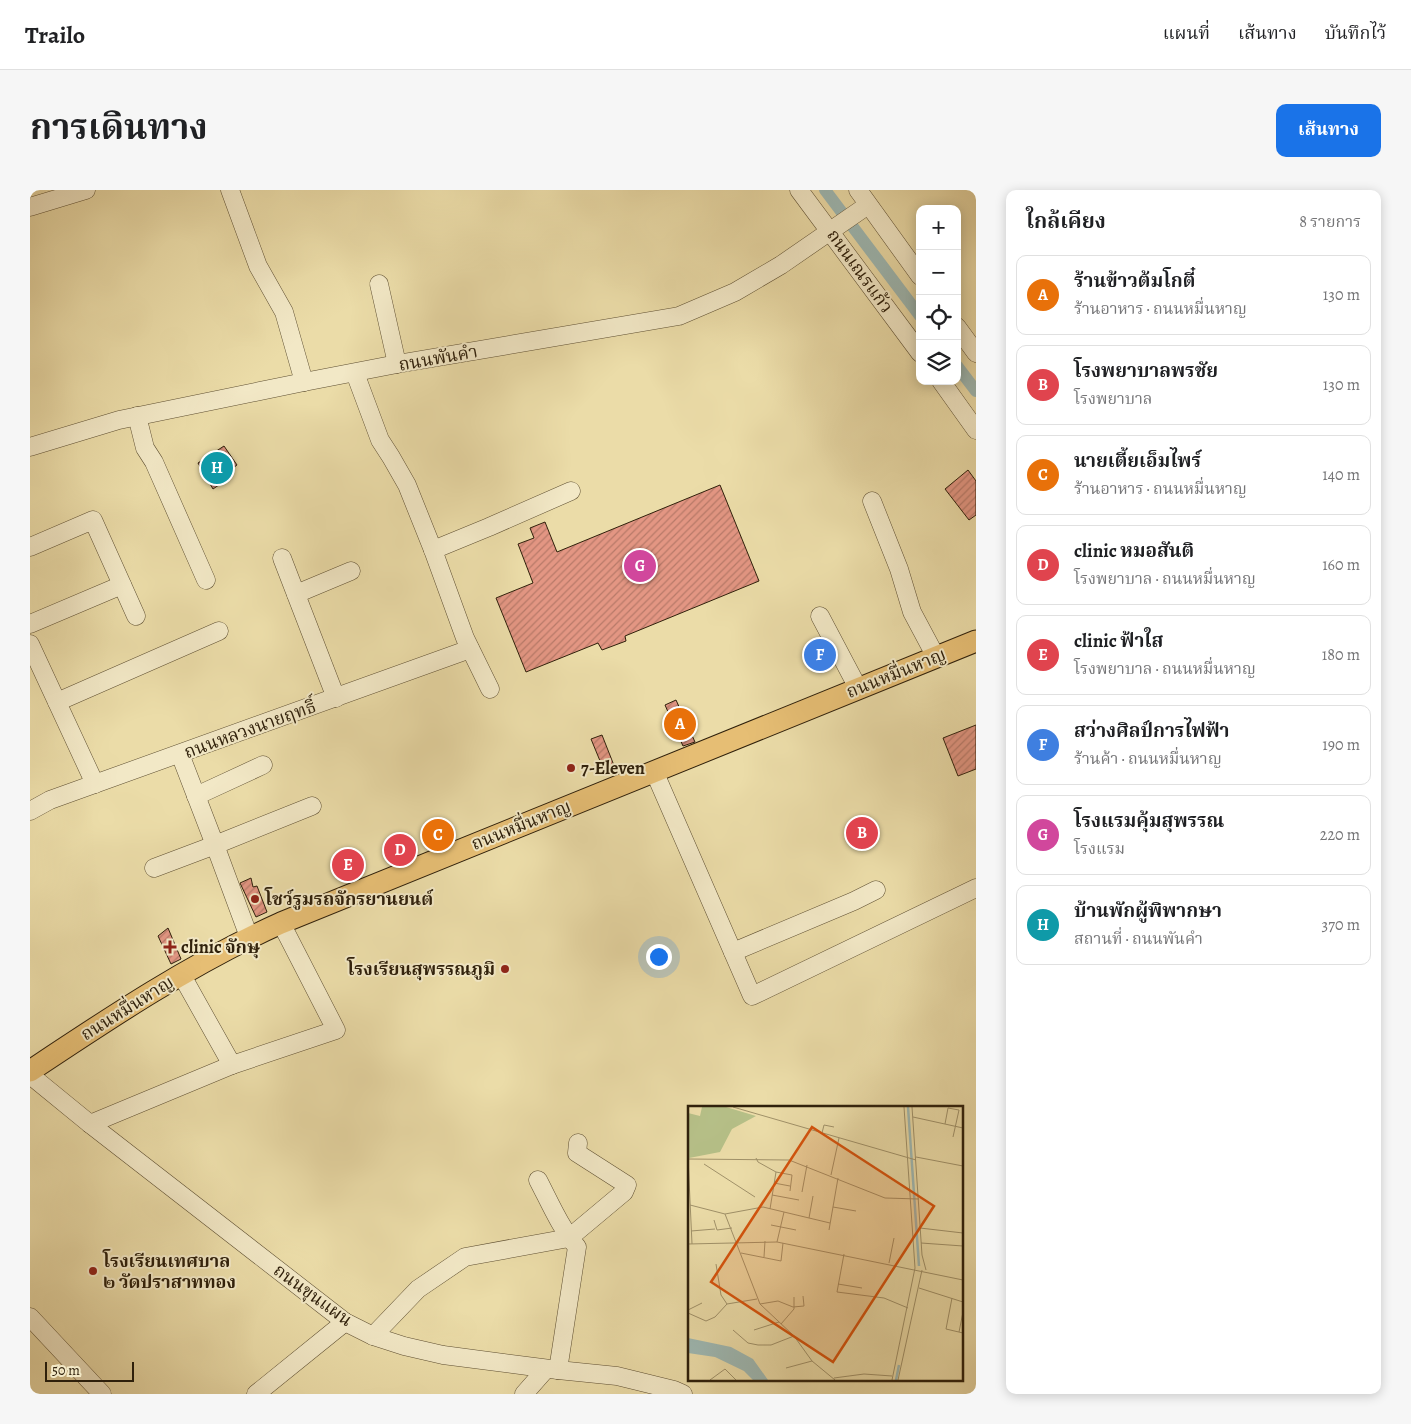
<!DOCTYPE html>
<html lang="th">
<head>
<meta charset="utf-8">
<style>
	body { margin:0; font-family:Alegreya,"Noto Serif Thai",serif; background:#f6f6f6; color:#202124 }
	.controls { position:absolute; right:15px; top:15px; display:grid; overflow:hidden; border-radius:10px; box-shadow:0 2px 12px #0003 }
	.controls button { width:45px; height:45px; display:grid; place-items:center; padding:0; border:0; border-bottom:1px solid #e0e0e0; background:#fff; color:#202124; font:25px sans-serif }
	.scale { position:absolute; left:15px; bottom:12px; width:89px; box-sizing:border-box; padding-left:5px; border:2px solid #2f200b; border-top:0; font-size:14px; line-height:18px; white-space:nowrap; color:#2f200b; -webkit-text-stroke:4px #f2e8c6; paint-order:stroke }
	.you { position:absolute; left:628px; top:766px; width:18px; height:18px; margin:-12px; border:4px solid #fff; border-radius:50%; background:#1a73e8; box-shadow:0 0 0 8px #1a73e833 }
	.badge { display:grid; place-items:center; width:32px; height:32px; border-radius:50%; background:#1a73e8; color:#fff; font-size:16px; font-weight:700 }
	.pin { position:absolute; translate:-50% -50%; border:2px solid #fff; box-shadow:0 1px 5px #0006 }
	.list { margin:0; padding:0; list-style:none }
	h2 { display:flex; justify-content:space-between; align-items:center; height:65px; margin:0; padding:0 20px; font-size:21px }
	h2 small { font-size:16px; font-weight:400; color:#757577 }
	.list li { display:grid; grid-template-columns:32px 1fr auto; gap:15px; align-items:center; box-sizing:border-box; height:80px; margin:0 10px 10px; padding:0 10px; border:1px solid #e0e0e0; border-radius:10px }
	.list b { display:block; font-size:19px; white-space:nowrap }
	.list p { margin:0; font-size:16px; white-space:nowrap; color:#757577 }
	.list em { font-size:16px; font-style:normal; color:#757577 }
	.icon { flex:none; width:28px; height:28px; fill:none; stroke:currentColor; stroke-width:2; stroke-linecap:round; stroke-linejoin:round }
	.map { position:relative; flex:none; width:946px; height:1204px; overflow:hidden; border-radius:10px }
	header { display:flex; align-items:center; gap:30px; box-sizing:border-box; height:70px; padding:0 25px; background:#fff; border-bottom:1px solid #e0e0e0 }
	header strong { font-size:24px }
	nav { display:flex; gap:28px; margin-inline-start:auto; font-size:18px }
	.intro { display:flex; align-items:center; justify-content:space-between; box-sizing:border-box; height:120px; padding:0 30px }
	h1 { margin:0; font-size:35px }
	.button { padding:12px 22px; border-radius:10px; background:#1a73e8; color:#fff; font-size:18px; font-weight:700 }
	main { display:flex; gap:30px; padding:0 30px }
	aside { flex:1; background:#fff; border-radius:10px; box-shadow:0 2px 12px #0003 }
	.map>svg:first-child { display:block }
</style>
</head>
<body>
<header>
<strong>Trailo</strong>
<nav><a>แผนที่</a><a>เส้นทาง</a><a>บันทึกไว้</a></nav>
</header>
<div class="intro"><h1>การเดินทาง</h1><a class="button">เส้นทาง</a></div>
<main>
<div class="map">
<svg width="946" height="1204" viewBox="0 0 946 1204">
	<defs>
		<pattern id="building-hatch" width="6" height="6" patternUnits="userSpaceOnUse" patternTransform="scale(1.25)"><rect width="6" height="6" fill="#e39683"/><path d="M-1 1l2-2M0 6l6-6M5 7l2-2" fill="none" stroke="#b87a69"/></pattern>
	</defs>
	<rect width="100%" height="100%" fill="#ebdca8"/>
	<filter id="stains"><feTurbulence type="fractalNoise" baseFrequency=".004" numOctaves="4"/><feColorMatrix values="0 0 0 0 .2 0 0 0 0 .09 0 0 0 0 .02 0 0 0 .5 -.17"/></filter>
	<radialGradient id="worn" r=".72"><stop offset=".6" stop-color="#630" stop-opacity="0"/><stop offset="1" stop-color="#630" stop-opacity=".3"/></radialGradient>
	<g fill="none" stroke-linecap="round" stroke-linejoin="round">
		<g stroke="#9eb9b4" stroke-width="12">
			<polyline points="795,0 890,126"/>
			<polyline points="927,176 946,201"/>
		</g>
	</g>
	<g fill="url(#building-hatch)" stroke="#2f200b">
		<polygon points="194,256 207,275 199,281 202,286 183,299 168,273"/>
		<polygon points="938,280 946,291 946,325 939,330 915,299"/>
		<polygon points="690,295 729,391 595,446 596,451 572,460 568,453 496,482 466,408 503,393 488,354 504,348 500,338 515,332 527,362"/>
		<polygon points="646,510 665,552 653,556 635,515"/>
		<polygon points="946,535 946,579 928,586 913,548"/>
		<polygon points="572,545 585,578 575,583 561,549"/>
		<polygon points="410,633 419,651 405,657 398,638"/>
		<polygon points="374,650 379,664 365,670 360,656"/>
		<polygon points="221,688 223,697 227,696 237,722 226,727 210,693"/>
		<polygon points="138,738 151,769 141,774 128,746"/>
	</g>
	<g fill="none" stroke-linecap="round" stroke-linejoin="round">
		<defs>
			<g id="minor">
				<polyline points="200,0 228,76 254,122 274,192"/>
				<polyline points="769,0 890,163"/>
				<polyline points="828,0 890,86"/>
				<polyline points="0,17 56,0"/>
				<polyline points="349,94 367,174"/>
				<polyline points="927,137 946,163"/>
				<polyline points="325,183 350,250 361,267 377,295 403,360 435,448 460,499"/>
				<polyline points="911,191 946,240"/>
				<polyline points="107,226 115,258 124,272 176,390"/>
				<polyline points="0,257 89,230 274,192 367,174 649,126 705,102 751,75 838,15"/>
				<polyline points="842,311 869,379 882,422 906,467"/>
				<polyline points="0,357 63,330 106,426"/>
				<polyline points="403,360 459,337 541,301"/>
				<polyline points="252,368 306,508"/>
				<polyline points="266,404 321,381"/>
				<polyline points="790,426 828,498"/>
				<polyline points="0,434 92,395"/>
				<polyline points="0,454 65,594"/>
				<polyline points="27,512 189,441"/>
				<polyline points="150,564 185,655 219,747"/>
				<polyline points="624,581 722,806 946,698"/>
				<polyline points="166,606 233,575"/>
				<polyline points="0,621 20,610 440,459"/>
				<polyline points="124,678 185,655 282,616"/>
				<polyline points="703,762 824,711 846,700"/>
				<polyline points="151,784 202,875"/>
				<polyline points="0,885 60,934 315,1132 343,1146 374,1156 413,1165 528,1180 587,1186 644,1200 653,1204"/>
				<polyline points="60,934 202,875 306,840 251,733"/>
				<path d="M508,990c12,23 22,47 39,67l-19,123"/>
				<polyline points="0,1127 72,1204"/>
				<polyline points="343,1146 388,1099 435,1067 539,1048 594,1002 597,995 547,963 548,953"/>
				<polyline points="226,1204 315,1132"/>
				<polyline points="494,1204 516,1179"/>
			</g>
			<path id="major" d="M0,881c81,-54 162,-108 251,-148l695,-282"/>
		</defs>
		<use href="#minor" stroke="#5e4f32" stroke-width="19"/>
		<use href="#major" stroke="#2f200b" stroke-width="23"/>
		<use href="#minor" stroke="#f2e8c6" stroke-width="18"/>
		<use href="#major" stroke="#e6be74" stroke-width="21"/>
	</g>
	<g fill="#8f2418" stroke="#f2e8c6" stroke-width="2">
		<circle cx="541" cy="578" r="5"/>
		<circle cx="225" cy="709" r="5"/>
		<path d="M137.5 749.5h5v5h5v5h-5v5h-5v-5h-5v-5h5z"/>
		<circle cx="475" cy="779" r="5"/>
		<circle cx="63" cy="1081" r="5"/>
	</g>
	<g text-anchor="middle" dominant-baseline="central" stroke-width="4" stroke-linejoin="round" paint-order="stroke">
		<g font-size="18" fill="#2f200b" stroke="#f2e8c6">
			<text transform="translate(830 81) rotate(54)">ถนนเณรแก้ว</text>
			<text transform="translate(408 168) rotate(-10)">ถนนพันคำ</text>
			<text transform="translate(866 483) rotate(-22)">ถนนหมื่นหาญ</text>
			<text transform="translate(220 539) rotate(-20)">ถนนหลวงนายฤทธิ์</text>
			<text transform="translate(491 635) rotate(-22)">ถนนหมื่นหาญ</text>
			<text transform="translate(97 818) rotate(-32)">ถนนหมื่นหาญ</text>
			<text transform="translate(283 1105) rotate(36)">ถนนขุนแผน</text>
		</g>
		<g font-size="18" font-weight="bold" fill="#2f200b" stroke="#f2e8c6" text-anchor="start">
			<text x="551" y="578">7-Eleven</text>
			<text x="235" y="709">โชว์รูมรถจักรยานยนต์</text>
			<text x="151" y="757">clinic จักษุ</text>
			<text x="465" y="779" text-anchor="end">โรงเรียนสุพรรณภูมิ</text>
			<text x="73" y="1071">โรงเรียนเทศบาล<tspan x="73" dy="21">๒ วัดปราสาททอง</tspan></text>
		</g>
	</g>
	<g transform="translate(658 916)">
		<rect width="275" height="275" fill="#ebdca8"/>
		<path d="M14,1h24l30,9 -24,13 -12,23 -31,6 -1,-45 12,3z" fill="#b6c088"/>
		<path d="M0,232l43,9 22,12 15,21h-15l-9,-9 -29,-14 -27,-4z" fill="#9eb9b4"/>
		<path fill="none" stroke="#9eb9b4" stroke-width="2.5" d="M220,1l11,159M208,274l3,-15"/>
		<path fill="none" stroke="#a09169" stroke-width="1" d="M45,1l183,53M224,1l10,148 4,15M225,11l50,11M257,18l3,-16 11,2 -6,27M134,27l2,-8 10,2M0,51l4,87M228,51l47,9M68,52l2,4 18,10 -6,37M0,53l101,1 96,38 34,1M16,58l51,33M88,66l16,3 -2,16M143,69l8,-37M86,77l16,3M114,86l5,-27M84,89l27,5M2,99l35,9 35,90 34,32 18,25 23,19M145,101l23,4M37,108l38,-7 67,16M121,112l4,-22M26,114l3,10 15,-2M83,119l25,5M232,122l43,5M141,124l9,-52M3,125l24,-2M89,136l7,-30M233,137l42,3M0,138l89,-2 186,38M53,147l40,8 2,-18M156,148l-7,38 47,6 24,10M76,151l1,-16M201,157l5,-25M28,158l5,31 6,9M150,178l24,4M231,182l44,14M264,192l-6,31 17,4M72,198l18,-3 15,6 11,-1 -1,-10M0,204l14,-7M0,207l18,8 9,-4 12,-13 30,-5M93,218l13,-15v-12M45,224l15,13 10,2h13l23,-9M66,224l25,-8M271,226l4,-20M98,262l26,-7M146,272l30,-4 28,2M22,274l15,-11 11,11M204,274l23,-112 -11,-161M210,274l24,-110"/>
		<path fill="#d6530c" fill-opacity="0.15" stroke="#d6530c" stroke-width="2.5" d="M124,21l122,79 -101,156 -122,-80z"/>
		<rect width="275" height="275" fill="none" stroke="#2f200b" stroke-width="2.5"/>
	</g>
	<rect width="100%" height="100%" filter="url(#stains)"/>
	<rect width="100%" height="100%" fill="url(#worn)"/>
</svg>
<div class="controls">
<button>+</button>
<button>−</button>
<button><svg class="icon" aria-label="locate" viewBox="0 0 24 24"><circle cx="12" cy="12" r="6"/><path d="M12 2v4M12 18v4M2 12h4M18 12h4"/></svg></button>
<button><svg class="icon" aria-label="layers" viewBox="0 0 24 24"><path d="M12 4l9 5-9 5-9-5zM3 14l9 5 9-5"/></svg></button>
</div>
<div class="scale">50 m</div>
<div class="you"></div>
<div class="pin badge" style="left:650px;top:534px;background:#e8710a">A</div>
<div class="pin badge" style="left:832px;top:643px;background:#e0444e">B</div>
<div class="pin badge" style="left:408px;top:645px;background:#e8710a">C</div>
<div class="pin badge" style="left:370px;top:660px;background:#e0444e">D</div>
<div class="pin badge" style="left:318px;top:675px;background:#e0444e">E</div>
<div class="pin badge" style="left:790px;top:465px;background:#3f7fe0">F</div>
<div class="pin badge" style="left:610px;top:376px;background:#d1479c">G</div>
<div class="pin badge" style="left:187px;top:278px;background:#0f9aa8">H</div>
</div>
<aside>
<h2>ใกล้เคียง<small>8 รายการ</small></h2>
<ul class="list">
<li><span class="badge" style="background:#e8710a">A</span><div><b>ร้านข้าวต้มโกตี๋</b><p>ร้านอาหาร · ถนนหมื่นหาญ</p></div><em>130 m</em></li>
<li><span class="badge" style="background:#e0444e">B</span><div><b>โรงพยาบาลพรชัย</b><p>โรงพยาบาล</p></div><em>130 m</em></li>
<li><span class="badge" style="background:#e8710a">C</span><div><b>นายเตี้ยเอ็มไพร์</b><p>ร้านอาหาร · ถนนหมื่นหาญ</p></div><em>140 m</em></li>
<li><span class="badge" style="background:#e0444e">D</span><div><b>clinic หมอสันติ</b><p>โรงพยาบาล · ถนนหมื่นหาญ</p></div><em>160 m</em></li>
<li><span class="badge" style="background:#e0444e">E</span><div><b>clinic ฟ้าใส</b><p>โรงพยาบาล · ถนนหมื่นหาญ</p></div><em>180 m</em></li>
<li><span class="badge" style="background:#3f7fe0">F</span><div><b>สว่างศิลป์การไฟฟ้า</b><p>ร้านค้า · ถนนหมื่นหาญ</p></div><em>190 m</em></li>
<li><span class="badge" style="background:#d1479c">G</span><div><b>โรงแรมคุ้มสุพรรณ</b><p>โรงแรม</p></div><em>220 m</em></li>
<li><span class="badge" style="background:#0f9aa8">H</span><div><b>บ้านพักผู้พิพากษา</b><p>สถานที่ · ถนนพันคำ</p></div><em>370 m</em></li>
</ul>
</aside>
</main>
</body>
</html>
